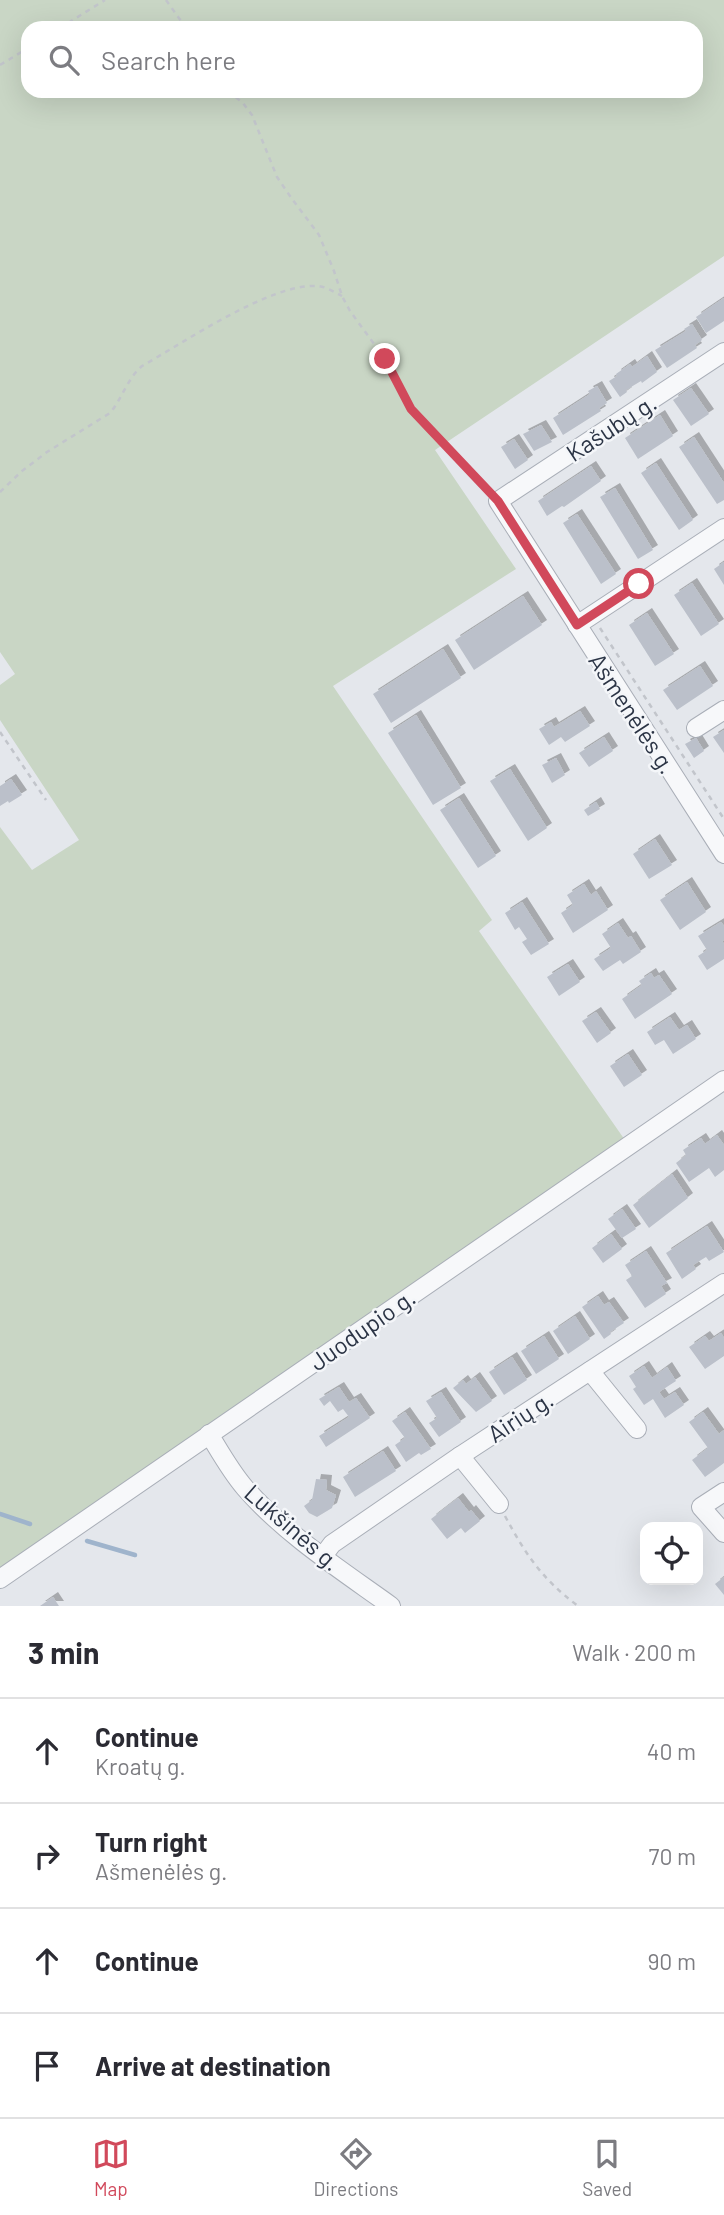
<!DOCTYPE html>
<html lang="en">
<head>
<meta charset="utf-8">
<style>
	body { margin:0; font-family:Barlow,sans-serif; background:#f2f2f3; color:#2b2b33 }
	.controls { position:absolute; right:21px; bottom:21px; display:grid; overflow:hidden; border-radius:14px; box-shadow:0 7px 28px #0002 }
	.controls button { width:63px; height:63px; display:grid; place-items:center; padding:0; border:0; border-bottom:2px solid #e1e1e2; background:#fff; color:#2b2b33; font:35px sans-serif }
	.stop { position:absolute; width:21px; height:21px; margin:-16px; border:5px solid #d1495b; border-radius:50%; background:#fff }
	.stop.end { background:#d1495b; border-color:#fff; box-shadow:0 2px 7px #0008 }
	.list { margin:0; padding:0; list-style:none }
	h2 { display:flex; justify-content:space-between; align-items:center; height:91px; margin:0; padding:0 28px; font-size:30px }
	h2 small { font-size:23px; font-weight:400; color:#7c7c81 }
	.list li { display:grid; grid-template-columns:46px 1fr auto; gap:21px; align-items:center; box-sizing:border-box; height:105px; padding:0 28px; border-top:2px solid #e1e1e2 }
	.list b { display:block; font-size:26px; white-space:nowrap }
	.list p { margin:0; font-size:23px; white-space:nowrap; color:#7c7c81 }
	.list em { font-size:23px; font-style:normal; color:#7c7c81 }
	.icon { flex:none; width:38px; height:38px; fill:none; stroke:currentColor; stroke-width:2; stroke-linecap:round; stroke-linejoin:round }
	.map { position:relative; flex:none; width:724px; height:1606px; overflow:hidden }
	.search { position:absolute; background:#fff; box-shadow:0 7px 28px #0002; left:21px; right:21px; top:21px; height:77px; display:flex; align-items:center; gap:18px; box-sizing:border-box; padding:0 24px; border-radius:21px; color:#7c7c81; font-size:26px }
	.sheet { height:511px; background:#fff }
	nav { display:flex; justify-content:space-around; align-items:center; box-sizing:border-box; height:98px; border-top:2px solid #e1e1e2; background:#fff; font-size:19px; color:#7c7c81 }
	nav a { display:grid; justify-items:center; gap:4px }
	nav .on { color:#d1495b }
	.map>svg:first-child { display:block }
</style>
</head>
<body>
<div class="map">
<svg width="724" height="1606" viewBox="0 0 724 1606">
	<defs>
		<filter id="shadow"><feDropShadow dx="5" dy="-5" stdDeviation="0" flood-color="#0004"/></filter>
	</defs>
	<rect width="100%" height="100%" fill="#e4e7ec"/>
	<path fill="#c9d6c5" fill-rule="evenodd" d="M0,0h724v256l-289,194 81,119 -183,117 159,234 -13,11 148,212 -627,427v-743l32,43 47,-30 -79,-120v-35l15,-11 -15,-22zM28,28h668v63h-668z"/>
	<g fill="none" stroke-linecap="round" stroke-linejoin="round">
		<g stroke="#9fb4cc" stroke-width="4.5">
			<polyline points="0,1514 30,1524"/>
			<polyline points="87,1541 135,1555"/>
		</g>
	</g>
	<g fill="#bbc0ca" filter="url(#shadow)">
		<polygon points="724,298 724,321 706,333 696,317"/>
		<polygon points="692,324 702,340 695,345 697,348 667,368 655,350 686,331 684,329"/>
		<polygon points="647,356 657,372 642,383 641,381 626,390 627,392 620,397 609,381 617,376 616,374 630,364 632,367"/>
		<polygon points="597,386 607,403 599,408 601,411 563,435 553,418 590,394 588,391"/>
		<polygon points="691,388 709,414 691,426 673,400"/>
		<polygon points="660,415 673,436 638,459 625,438"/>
		<polygon points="541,425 552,442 534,451 523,434"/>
		<polygon points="694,437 724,483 724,500 717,504 679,447"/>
		<polygon points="514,439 528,460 515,469 501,447"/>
		<polygon points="656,463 693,520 679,530 641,473"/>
		<polygon points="591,466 601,481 564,507 562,506 547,516 538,501"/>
		<polygon points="615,488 653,550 638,559 600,497"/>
		<polygon points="577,514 616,574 601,584 563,523"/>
		<polygon points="724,562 724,585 714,569"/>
		<polygon points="692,583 719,624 701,636 674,595"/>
		<polygon points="523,596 542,625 474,670 455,640"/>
		<polygon points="647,613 674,654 655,666 629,625"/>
		<polygon points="443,649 461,678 391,723 373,694"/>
		<polygon points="700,666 713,686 677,710 663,690"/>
		<polygon points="580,711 590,726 565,742 561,737 549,745 539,729 551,722 554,727"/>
		<polygon points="416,715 461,788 433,805 388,733"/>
		<polygon points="724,730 724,753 713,737"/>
		<polygon points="604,737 613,751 589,767 579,753"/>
		<polygon points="696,738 704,751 694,758 685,744"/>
		<polygon points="556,758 565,775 552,783 542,765"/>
		<polygon points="510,769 547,828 528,841 490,781"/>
		<polygon points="11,779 22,795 9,803 8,801 0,806 0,786"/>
		<polygon points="459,798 496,856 478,868 440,810"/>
		<polygon points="596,802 600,809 588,816 584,810"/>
		<polygon points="655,839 672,865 649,879 633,854"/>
		<polygon points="687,882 706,912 680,930 660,900"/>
		<polygon points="584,884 591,895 596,891 608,910 573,933 561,913 573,905 567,895"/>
		<polygon points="522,902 549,944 531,955 522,942 527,939 519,927 515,930 505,913"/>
		<polygon points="721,922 724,926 724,940 722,941 724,944 724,959 707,970 698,956 707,950 698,936"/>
		<polygon points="618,923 628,938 631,936 641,952 623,964 620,960 603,971 594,959 611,948 602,934"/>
		<polygon points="568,964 580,982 559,996 547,977"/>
		<polygon points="651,973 654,978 659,975 672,994 635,1019 622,999 642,985 639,981"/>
		<polygon points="596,1012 611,1033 597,1043 582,1021"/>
		<polygon points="670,1017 679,1030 687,1025 696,1039 673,1054 664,1040 655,1045 647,1032"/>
		<polygon points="628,1054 642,1075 624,1087 610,1066"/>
		<polygon points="717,1135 724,1145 724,1170 715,1177 709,1168 689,1182 676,1163 686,1155 683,1150 701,1138 705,1144"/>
		<polygon points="672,1174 688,1198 649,1228 633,1205"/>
		<polygon points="622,1209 636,1229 622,1238 608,1219"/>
		<polygon points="707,1226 724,1252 709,1261 706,1257 693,1265 696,1269 682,1279 666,1253"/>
		<polygon points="611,1234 622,1249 603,1263 592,1248"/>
		<polygon points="646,1251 667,1283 661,1286 666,1294 645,1308 626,1280 632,1276 625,1265"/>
		<polygon points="598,1296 604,1305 609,1302 624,1323 610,1332 611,1334 604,1339 582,1307"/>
		<polygon points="575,1316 590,1339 568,1354 553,1331"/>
		<polygon points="721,1333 724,1338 724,1356 705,1369 689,1347 705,1336 709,1341"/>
		<polygon points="544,1336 559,1359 536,1374 521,1351"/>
		<polygon points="512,1357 527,1380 504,1395 489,1372"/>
		<polygon points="644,1366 652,1378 667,1367 676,1381 659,1392 664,1399 675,1392 684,1405 665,1418 653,1399 644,1405 633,1389 636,1387 629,1376"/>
		<polygon points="475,1377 492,1401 476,1412 453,1388 463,1380 466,1384"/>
		<polygon points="339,1387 349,1402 356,1398 370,1418 326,1447 319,1436 349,1417 343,1409 338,1412 330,1401 324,1406 319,1399"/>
		<polygon points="441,1392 461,1422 439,1437 429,1423 437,1418 426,1401"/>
		<polygon points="405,1412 431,1449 421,1455 419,1453 406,1462 395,1445 405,1438 392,1421"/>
		<polygon points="703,1412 719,1434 724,1430 724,1463 705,1477 692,1460 708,1448 689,1422"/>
		<polygon points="383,1451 396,1471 355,1497 343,1477"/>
		<polygon points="316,1479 327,1480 326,1490 336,1495 332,1508 317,1517 309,1513 304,1506 312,1500"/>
		<polygon points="458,1498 469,1512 471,1510 480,1521 465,1533 461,1528 447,1539 431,1519"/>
		<polygon points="724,1577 724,1595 715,1584"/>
		<polygon points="53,1597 59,1606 40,1606"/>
	</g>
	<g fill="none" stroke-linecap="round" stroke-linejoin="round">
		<defs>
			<g id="minor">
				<polyline points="724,352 498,501 724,854"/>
				<polyline points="577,625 724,528"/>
				<polyline points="696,728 724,710"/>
				<polyline points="590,1371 637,1429"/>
				<path d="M209,1434c11,18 22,38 36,54 40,46 96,82 146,118"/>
				<polyline points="460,1456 499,1504"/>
				<polyline points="724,1492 701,1507 724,1533"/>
				<polyline points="323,1556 332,1544 460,1456 724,1283"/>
				<polyline points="0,1579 724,1080"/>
			</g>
		</defs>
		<use href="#minor" stroke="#a9aeb7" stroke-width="20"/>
		<g stroke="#c2c5cb" stroke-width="2.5" stroke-dasharray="5 5" stroke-linecap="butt">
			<polyline points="166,0 186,28"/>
			<polyline points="60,28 105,0"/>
			<polyline points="0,65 28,48"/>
			<polyline points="228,91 243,103 252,115 277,177 292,199 319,235 334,271 342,296 350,311 385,359 411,409 488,491"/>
			<path d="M0,492l22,-21 25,-19 63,-39c12,-14 17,-34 32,-47 41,-23 129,-83 175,-80 8,0 17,6 25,10"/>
			<polyline points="600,628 724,819"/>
			<polyline points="0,732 46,800"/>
			<path d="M505,1516c21,39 37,63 73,90"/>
		</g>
		<use href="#minor" stroke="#f7f8fa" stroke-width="18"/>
	</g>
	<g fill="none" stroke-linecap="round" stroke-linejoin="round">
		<polyline stroke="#d1495b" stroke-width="9" points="385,359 411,409 498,501 577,625 639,584"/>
	</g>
	<g text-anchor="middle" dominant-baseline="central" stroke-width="5" stroke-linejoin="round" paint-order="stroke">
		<g font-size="24" fill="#2b3445" stroke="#f4f6f9">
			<text transform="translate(611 427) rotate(-33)">Kašubų g.</text>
			<text transform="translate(633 713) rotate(57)">Ašmenėlės g.</text>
			<text transform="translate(362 1329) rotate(-35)">Juodupio g.</text>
			<text transform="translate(520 1416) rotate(-33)">Airių g.</text>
			<text transform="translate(293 1527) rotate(41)">Lukšinės g.</text>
		</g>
	</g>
</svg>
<div class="controls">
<button><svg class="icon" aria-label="locate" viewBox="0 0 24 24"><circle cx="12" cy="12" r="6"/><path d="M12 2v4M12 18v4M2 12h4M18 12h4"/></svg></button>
</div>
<div class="stop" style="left:639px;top:584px"></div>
<div class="stop end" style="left:385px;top:359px"></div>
<div class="search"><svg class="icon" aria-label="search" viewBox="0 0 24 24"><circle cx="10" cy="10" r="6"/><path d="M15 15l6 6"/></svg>Search here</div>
</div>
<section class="sheet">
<h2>3 min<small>Walk · 200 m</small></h2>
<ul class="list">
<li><svg class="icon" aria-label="ahead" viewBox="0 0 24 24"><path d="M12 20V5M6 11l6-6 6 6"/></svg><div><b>Continue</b><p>Kroatų g.</p></div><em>40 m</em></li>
<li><svg class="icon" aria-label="right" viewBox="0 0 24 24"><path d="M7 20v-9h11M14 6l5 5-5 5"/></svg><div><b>Turn right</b><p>Ašmenėlės g.</p></div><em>70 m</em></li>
<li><svg class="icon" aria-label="ahead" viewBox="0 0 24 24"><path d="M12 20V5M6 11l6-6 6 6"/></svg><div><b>Continue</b></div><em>90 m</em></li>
<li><svg class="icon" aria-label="arrive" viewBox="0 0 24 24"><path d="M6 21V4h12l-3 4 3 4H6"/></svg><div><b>Arrive at destination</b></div></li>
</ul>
</section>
<nav>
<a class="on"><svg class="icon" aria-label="map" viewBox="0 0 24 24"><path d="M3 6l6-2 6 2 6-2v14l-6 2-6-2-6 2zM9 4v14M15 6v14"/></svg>Map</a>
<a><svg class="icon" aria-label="directions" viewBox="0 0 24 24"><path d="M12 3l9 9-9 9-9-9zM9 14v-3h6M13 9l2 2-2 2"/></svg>Directions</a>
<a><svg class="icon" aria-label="saved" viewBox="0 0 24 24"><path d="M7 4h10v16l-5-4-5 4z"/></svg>Saved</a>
</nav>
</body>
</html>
